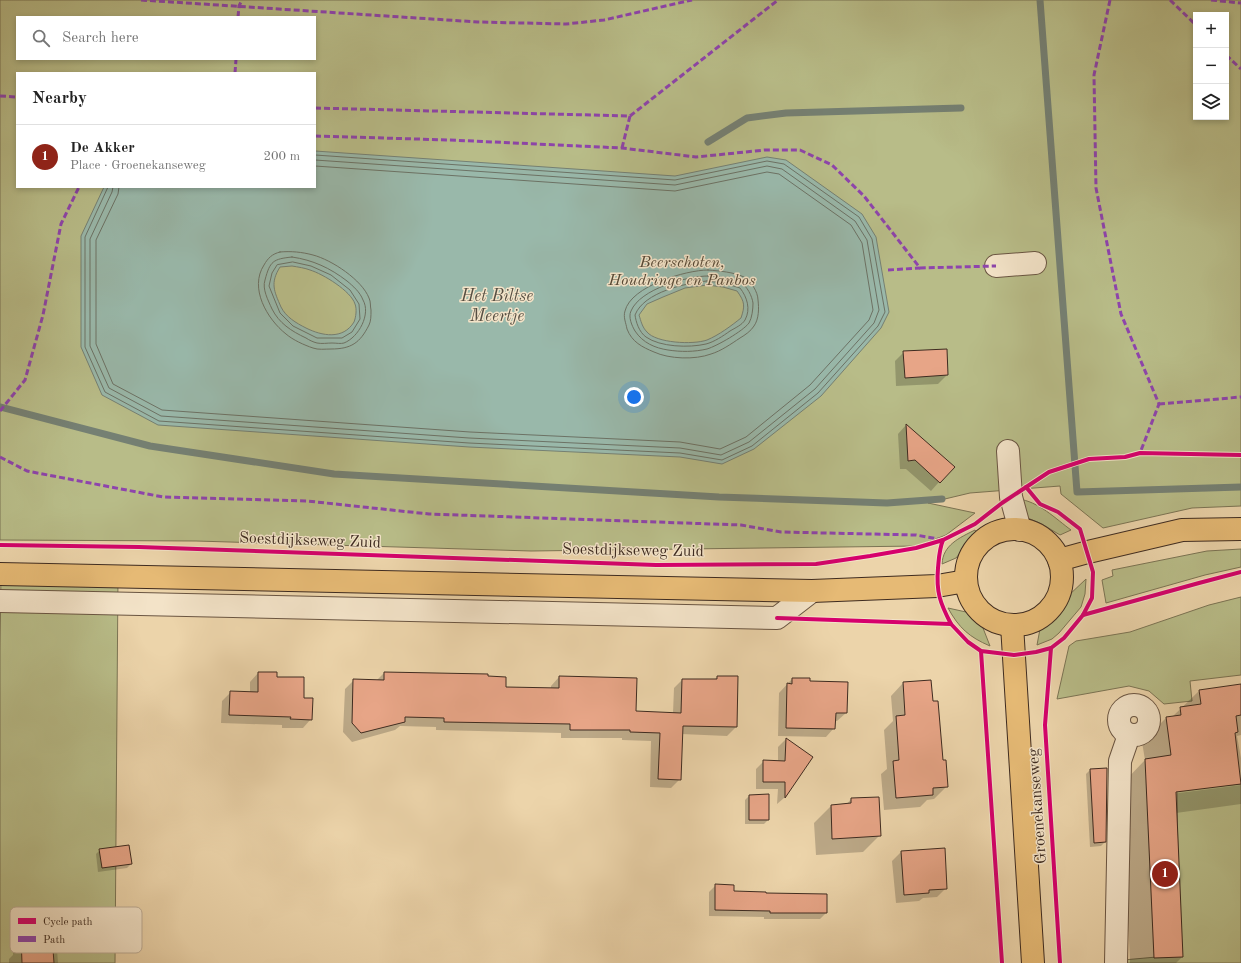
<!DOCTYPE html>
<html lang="en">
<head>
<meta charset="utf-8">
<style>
	body { margin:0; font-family:"Old Standard TT",serif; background:#f6f6f6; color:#222 }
	.controls { position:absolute; right:12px; top:12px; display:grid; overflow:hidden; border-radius:0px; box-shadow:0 2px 6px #0003 }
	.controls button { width:36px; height:36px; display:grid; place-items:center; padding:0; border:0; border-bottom:1px solid #e0e0e0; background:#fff; color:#222; font:20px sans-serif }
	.you { position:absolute; left:634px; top:397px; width:14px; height:14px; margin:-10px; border:3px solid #fff; border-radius:50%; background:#1a73e8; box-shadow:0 0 0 6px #1a73e833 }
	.badge { display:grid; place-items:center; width:26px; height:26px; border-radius:50%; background:#8f2418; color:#fff; font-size:13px; font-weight:700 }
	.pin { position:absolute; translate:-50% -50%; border:2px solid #fff; box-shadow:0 1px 4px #0006 }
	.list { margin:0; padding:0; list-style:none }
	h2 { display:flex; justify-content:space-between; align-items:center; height:52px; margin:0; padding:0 16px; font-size:17px }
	h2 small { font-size:13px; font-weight:400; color:#767676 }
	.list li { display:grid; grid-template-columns:26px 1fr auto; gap:12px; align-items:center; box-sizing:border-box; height:64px; padding:0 16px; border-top:1px solid #e0e0e0 }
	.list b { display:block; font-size:15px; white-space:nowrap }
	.list p { margin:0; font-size:13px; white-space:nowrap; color:#767676 }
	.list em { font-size:13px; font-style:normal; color:#767676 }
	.icon { flex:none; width:22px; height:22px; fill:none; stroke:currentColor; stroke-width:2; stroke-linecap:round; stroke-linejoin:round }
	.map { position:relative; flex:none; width:1241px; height:963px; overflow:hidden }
	.search { position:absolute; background:#fff; box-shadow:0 2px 6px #0003; left:16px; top:16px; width:300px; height:44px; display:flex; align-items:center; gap:10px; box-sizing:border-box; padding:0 14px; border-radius:0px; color:#767676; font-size:15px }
	.panel { position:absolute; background:#fff; box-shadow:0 2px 6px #0003; left:16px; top:72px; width:300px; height:116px; border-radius:0px }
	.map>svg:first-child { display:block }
</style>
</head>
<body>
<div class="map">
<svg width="1241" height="963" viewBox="0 0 1241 963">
	<rect width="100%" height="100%" fill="#ecd4aa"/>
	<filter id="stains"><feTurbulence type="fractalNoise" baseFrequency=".005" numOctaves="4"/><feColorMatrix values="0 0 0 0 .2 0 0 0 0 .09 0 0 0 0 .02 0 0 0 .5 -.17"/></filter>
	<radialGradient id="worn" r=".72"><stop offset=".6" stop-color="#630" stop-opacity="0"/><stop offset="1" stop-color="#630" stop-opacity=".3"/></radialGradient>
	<g fill="#b8bc88" stroke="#7b7454" fill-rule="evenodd">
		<path d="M0,0h1241v506l-49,2 -89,20 -42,-34 -1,-8 -90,7 -42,10 47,10 -29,22 -28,11 -387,5 -335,-10 -196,-1zM1196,15h30v102h-30zM17,17h298v42h-298zM17,73h298v114h-298z"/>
		<path d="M1018,499c20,2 38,20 53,31l-11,5 -18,-11 -19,-8z"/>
		<path d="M975,530l2,3 -21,25 -14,6c1,-19 17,-26 33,-34z"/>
		<polygon points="1241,549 1241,567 1205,575 1106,603 1102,580 1113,576 1112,570 1207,551"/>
		<polygon points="1,574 118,576 115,963 0,963 0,651"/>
		<polygon points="1086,579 1085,594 1081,607 1059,633 1052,639 1037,645 1040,629 1058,612 1067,597"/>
		<polygon points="1241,597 1241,675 1190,681 1192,701 1164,704 1149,691 1129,686 1057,699 1069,646 1076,641 1130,632 1209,605"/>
		<path d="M948,608l18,4 17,16 7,18c-21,-9 -31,-18 -42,-38z"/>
		<polygon points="1241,784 1241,963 1122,963 1123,960 1179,955 1177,790"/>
	</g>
	<path fill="#99b8aa" stroke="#758073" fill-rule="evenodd" d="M315,151l360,25 92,-19 19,3 76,54 14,23 13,75 -8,16 -60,68 -67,53 -32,15 -42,-7 -211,-10 -311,-22 -56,-30 -21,-48v-111l23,-49h211zM292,266c6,1 13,2 18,4 13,4 41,21 45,34 2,5 1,13 -1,18 -11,18 -32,14 -48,6 -10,-5 -20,-11 -25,-21 -7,-16 -11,-24 -1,-40zM707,285l16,2 14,4c8,11 8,15 4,27 -10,8 -22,17 -34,22 -14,5 -51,3 -60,-8 -5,-5 -6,-11 -8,-17l8,-11 16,-7 22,-9z"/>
	<g fill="#0003">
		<polygon points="904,352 947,375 938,384 896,386 895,361"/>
		<polygon points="906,425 939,482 931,491 906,469 900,469 898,434"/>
		<polygon points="258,673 303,699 311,719 303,728 282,728 282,725 221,723 222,701 231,692 250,693 250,682"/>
		<polygon points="384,673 487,677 505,688 551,689 551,686 559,677 635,712 673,713 674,688 682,680 714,680 717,677 736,727 727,736 681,734 680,779 671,788 650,787 651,741 622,740 622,738 561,738 561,733 436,730 436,727 400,726 395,730 352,742 343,732 345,689 354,680 376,681"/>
		<polygon points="792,679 809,682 846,713 837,721 835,721 834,728 826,737 778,736 779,693"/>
		<polygon points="903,683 932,702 946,787 934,799 927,800 920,807 884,810 881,774 887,769 884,730 893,721 891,696"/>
		<polygon points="1241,685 1241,735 1237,736 1241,758 1241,783 1171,792 1171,794 1241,785 1241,804 1176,813 1182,957 1176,963 1130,963 1122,784 1145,760 1142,742 1166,718 1172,717 1199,691"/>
		<polygon points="786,739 812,758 784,798 777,804 778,789 756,789 756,769 764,761 778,761 778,747"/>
		<polygon points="1090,770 1105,842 1101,846 1090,847 1086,774"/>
		<polygon points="749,796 768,820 764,824 745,824 745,800"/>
		<polygon points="851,799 880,835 863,852 816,855 814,823 831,806 846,805"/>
		<polygon points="944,849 946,888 937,897 923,898 919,901 896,903 892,861 901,852"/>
		<polygon points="100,850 131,864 127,868 98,872 96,854"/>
		<polygon points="716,885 733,892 826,913 820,919 764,919 764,917 709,916 709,892"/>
		<polygon points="21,938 52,950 57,949 58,963 9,963 9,959 13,955 13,947"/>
	</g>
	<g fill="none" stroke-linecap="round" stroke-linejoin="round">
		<g stroke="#6c7265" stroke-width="1">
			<polyline points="108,187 85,237 85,347 105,392 159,421 469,443 680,453 722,460 752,446 818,393 878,326 885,312 872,239 859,217 784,164 767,161 675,180 315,155"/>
			<polyline points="113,187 112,192 90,239 90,346 109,388 161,416 469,438 680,448 721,455 749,442 815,389 874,323 879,310 867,240 855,221 782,169 767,166 675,185 315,160"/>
			<polyline points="119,187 118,194 96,240 96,344 113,384 162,410 470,432 680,442 720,449 746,437 810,385 869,320 873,310 862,243 851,225 779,174 767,172 675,191 315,166"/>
			<path d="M280,252c11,-1 22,0 33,3 19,5 49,25 56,43 2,4 1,8 2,12 0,6 0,11 -2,15 -9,18 -18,24 -38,24 -6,0 -13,1 -18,-1 -9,-3 -20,-8 -27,-14 -19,-15 -37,-46 -22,-69 4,-7 8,-11 16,-13z"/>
			<path d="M292,257c21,3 38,11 55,24 6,5 13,11 16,19 8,14 -4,37 -19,43 -3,1 -8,0 -12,0 -5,0 -10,1 -15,0 -4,-1 -8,-3 -11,-5 -15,-7 -27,-15 -34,-29 -4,-9 -10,-20 -7,-29 5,-19 8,-21 27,-23z"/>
			<polygon points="293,262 311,266 331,275 350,290 359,304 360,319 352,332 342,338 317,338 293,326 280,313 269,286 272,273 277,265"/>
			<path d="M708,270c12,1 25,2 36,7 7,4 14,15 14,23 1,8 1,19 -4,26 -3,5 -9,9 -14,12 -9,6 -19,13 -29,16 -16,6 -42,5 -57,-2 -12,-5 -22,-10 -27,-23 -1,-6 -4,-12 -2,-18 6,-25 61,-41 83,-41z"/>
			<path d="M708,276c11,1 23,2 33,7 6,3 11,13 12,20 0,6 -1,15 -4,20 -6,8 -32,23 -42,26 -13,3 -26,3 -39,1 -13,-2 -25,-7 -33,-19 -3,-5 -7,-14 -4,-20 9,-22 56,-35 77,-35z"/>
			<path d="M707,281l17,2 16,5c7,9 11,21 5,32 -3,5 -10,8 -15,11 -7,5 -16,11 -24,13 -17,4 -46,3 -60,-7 -7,-5 -10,-15 -11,-22 9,-23 51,-32 72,-34z"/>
		</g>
		<g stroke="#758073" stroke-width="7">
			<polyline points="1040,0 1077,492 1241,487"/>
			<polyline points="708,142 747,118 786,113 961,108"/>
			<polyline points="0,407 150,446 334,474 719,497 887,503 942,499"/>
		</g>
	</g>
	<g fill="#e7a587" stroke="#3e2b20">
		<polygon points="947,349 948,375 905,378 903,351"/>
		<polygon points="906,424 955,467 940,483 915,460 908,461"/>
		<polygon points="258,672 277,672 277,677 304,677 304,698 313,698 312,720 290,719 291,717 229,715 230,691 258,692"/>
		<polygon points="384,672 488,674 488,676 506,677 506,687 559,688 559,676 637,678 636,711 681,713 682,679 717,679 717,676 738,676 737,727 683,726 681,780 658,779 660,733 630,732 630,730 570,730 570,724 444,722 444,718 405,717 405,722 361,733 352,723 353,679 384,680"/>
		<polygon points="792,678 810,678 810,681 848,682 847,713 836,713 835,729 786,728 787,683 792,684"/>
		<polygon points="931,680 933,701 938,701 943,760 946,760 948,787 933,788 933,795 896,798 893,761 899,760 896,716 905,715 903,682"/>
		<polygon points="1241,684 1241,715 1236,716 1238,732 1235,733 1241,784 1176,792 1183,957 1154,958 1145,759 1171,755 1166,717 1181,715 1180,707 1201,704 1199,690"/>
		<polygon points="786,738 813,757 785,798 785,782 763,782 763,760 785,761"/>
		<polygon points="1107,768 1106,842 1094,843 1090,769"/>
		<polygon points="769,794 769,820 749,820 749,795"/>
		<polygon points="879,797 881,836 832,839 831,805 851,803 851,798"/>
		<polygon points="129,845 132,864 102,868 99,849"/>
		<polygon points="945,848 947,889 929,890 929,893 904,895 901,851"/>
		<polygon points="715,884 734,885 734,891 766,892 766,893 827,894 827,913 770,913 770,911 715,910"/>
		<polygon points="52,936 54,963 22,963 21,937"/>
	</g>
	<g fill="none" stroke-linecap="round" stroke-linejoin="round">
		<defs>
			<g id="minor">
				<polyline points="996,266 1035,263"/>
				<polyline points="1008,451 1011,497 1020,530"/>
				<polyline points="0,601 777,618 812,591"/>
				<circle cx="1134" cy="720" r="15"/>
				<polyline points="1116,963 1120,761 1129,735"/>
			</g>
			<g id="major">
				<circle cx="1014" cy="577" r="48"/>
				<polyline points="1059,560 1088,552 1182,530 1241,529"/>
				<polyline points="0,574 812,591 937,586 966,581"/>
				<polyline points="1012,625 1033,963"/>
			</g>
		</defs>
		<use href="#minor" stroke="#6a5542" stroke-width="24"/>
		<use href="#major" stroke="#3e2b20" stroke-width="24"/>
		<use href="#minor" stroke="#f3e3c8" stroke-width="22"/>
		<use href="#major" stroke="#e6ba75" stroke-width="22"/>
		<g stroke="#8e44ad" stroke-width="3" stroke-dasharray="6 3" stroke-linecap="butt">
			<polyline points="141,0 478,22 566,24 604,20 692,0"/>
			<polyline points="1110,0 1094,75 1096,188 1121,314 1159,404 1140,453"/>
			<polyline points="1170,0 1196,25"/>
			<polyline points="1211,0 1241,3"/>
			<polyline points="238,17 239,6 242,0"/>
			<polyline points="1226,55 1241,69"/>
			<polyline points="235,73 236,59"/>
			<polyline points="0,96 17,97"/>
			<polyline points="315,108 630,116 778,0"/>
			<polyline points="315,136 450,140 622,148 696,157 765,150 800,150 832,165 864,196 920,268 996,266"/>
			<polyline points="622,148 630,116"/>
			<polyline points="888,270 920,268"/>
			<polyline points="1159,404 1241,397"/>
			<polyline points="0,411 25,380 43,315 61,224 79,187"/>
			<polyline points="0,457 27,471 163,497 307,501 429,514 741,525 781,532 916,535 938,539"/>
		</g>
		<defs>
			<g id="cycleway">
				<polyline points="1026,487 1040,504 1058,512 1080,529 1093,572 1092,598 1083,615"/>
				<path d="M943,540c-4,10 -4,18 -5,28 -2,24 2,35 13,56"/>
				<polyline points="0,545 139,547 656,565 816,564 870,556 916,548 943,540 975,524 1002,503 1049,472 1089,459 1125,457 1140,453 1241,455"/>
				<polyline points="777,618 951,624 968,642 981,651 1014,655 1036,652 1051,648 1064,638 1083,615 1199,583 1241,572"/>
				<polyline points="1051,648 1045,725 1060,963"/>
				<polyline points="981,651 1002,963"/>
			</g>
		</defs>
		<use href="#cycleway" stroke="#f3e3c8" stroke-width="6"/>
		<use href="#cycleway" stroke="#d6006c" stroke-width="4"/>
	</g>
	<g text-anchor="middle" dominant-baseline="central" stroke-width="3" stroke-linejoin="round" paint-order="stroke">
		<g font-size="16" font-style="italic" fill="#564835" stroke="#f3e3c8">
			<text x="682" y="263">Beerschoten,<tspan x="682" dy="18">Houdringe en Panbos</tspan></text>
		</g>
		<g font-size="16" fill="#3e2b20" stroke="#f3e3c8">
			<text transform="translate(310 541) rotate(2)">Soestdijkseweg Zuid</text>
			<text transform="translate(633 551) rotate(1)">Soestdijkseweg Zuid</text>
			<text transform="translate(1038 806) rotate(-94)">Groenekanseweg</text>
		</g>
		<g font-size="17" font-style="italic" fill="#554e42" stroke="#f3e3c8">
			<text x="497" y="296">Het Biltse<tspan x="497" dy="20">Meertje</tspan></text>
		</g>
	</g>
	<rect x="10" y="907" width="132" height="46" rx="6" fill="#f3e3c8" stroke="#bdac96" stroke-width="1"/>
	<rect x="18" y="918" width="18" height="6" fill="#d6006c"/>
	<rect x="18" y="936" width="18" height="6" fill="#8e44ad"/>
	<g font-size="11" fill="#3e2b20">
		<text x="43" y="925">Cycle path</text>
		<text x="43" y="943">Path</text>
	</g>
	<rect width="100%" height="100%" filter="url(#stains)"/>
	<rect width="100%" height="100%" fill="url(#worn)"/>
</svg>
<div class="controls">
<button>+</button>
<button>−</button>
<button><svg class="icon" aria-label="layers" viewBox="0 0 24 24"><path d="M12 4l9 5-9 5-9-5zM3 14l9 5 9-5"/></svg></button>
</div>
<div class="you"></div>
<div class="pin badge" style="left:1165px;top:874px">1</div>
<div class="search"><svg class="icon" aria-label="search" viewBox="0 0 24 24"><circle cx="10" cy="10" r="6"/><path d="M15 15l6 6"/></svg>Search here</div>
<section class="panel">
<h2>Nearby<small></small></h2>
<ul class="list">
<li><span class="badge">1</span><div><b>De Akker</b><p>Place · Groenekanseweg</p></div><em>200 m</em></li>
</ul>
</section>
</div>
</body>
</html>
